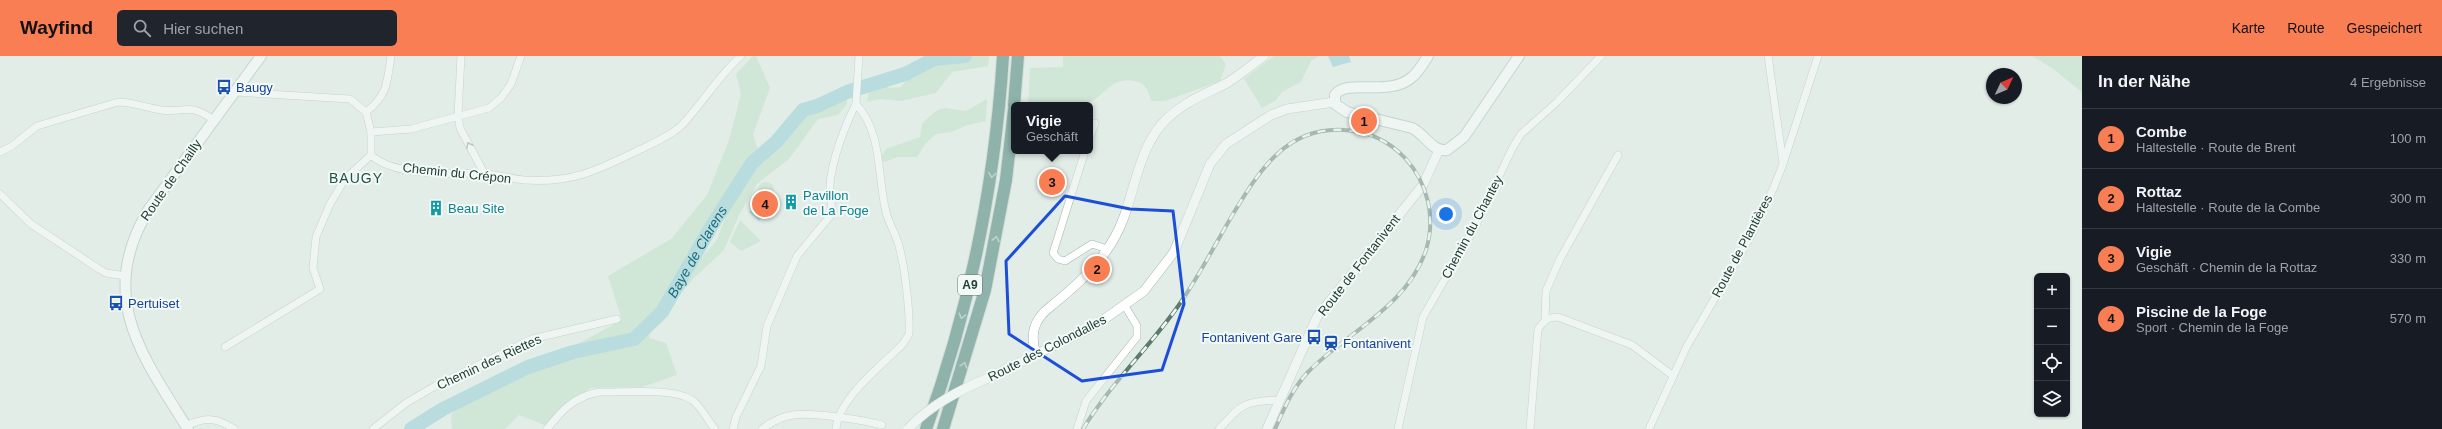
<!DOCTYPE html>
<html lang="de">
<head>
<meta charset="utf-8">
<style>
	body { margin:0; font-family:Arial,sans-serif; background:#20242c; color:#f1f3f6 }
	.controls { position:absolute; right:12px; bottom:12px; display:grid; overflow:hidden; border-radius:6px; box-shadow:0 1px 3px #0004 }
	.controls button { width:36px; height:36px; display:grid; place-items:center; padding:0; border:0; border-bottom:1px solid #363941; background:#171b24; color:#f1f3f6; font:20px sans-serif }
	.compass { position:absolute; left:1986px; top:12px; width:36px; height:36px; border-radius:50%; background:#171b24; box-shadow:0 1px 3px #0004; rotate:46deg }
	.you { position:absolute; left:1446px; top:158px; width:14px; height:14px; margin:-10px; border:3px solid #fff; border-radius:50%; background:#1a73e8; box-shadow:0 0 0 6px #1a73e833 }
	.badge { display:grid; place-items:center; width:26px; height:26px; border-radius:50%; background:#f97e54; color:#111; font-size:13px; font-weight:700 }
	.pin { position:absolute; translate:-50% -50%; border:2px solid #fff; box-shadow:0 1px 4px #0006 }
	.popup { position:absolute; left:1011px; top:46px; width:82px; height:52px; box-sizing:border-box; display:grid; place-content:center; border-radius:6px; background:#171b24; filter:drop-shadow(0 1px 3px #0005); font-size:13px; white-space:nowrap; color:#9ea1a6 }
	.popup b { font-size:15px; color:#f1f3f6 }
	.popup::after { content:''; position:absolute; left:50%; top:100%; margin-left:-8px; border:8px solid transparent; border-top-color:#171b24 }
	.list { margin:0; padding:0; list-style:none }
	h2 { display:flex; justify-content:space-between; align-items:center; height:52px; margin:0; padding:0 16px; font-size:17px }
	h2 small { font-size:13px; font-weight:400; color:#9ea1a6 }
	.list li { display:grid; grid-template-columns:26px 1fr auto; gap:12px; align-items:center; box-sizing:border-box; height:60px; padding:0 16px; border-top:1px solid #363941 }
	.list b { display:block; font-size:15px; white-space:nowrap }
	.list p { margin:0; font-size:13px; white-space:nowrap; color:#9ea1a6 }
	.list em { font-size:13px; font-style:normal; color:#9ea1a6 }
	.icon { flex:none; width:22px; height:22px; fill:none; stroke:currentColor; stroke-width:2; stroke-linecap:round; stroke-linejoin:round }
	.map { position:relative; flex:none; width:2082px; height:373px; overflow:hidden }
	header { display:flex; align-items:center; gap:24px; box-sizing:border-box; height:56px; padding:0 20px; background:#f97e54; color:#111 }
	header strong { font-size:19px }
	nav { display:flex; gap:22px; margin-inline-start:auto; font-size:14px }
	.search { width:280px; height:36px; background:#20242c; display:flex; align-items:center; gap:10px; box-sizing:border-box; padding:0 14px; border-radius:6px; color:#9ea1a6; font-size:15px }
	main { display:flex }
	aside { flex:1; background:#171b24 }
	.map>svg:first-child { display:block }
</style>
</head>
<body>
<header>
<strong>Wayfind</strong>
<div class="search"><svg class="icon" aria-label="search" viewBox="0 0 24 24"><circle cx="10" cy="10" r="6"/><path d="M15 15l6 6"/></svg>Hier suchen</div>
<nav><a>Karte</a><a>Route</a><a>Gespeichert</a></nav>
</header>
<main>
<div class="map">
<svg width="2082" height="373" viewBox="0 0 2082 373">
	<rect width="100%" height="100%" fill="#e2ede8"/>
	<g fill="#badfc4">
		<polygon points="753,0 756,0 770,32 753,78 759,97 754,111 764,106 803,54 817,50 847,36 847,48 838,59 818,63 789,103 757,128 739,159 724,194 693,223 672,249 689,215 716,185 730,151 686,204 653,259 649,282 666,287 677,319 642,331 591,332 561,354 547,370 519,359 505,373 452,373 451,359 474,335 522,318 622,264 608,220 671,183 707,139 729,84 741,38 736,18"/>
		<polygon points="965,0 989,0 988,10 952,16 936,37 901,45 881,43 867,46 870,32 879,28 890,32 901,31 910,19 934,3"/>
		<path d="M1063,0h157l6,8 -6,17 -55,20h-14c-3,-11 -5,-18 -16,-20 -26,-5 -32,19 -51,24 -12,3 -43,0 -56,0l2,-37 33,-1z"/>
		<polygon points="1274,0 1319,0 1311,5 1301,26 1282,36 1275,45 1262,52 1244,23"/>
		<polygon points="2032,0 2082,0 2082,36 2052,12"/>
		<path d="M987,43l-1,22 -21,5 -13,6 -16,2 -10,9 -9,14h-20l-12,5 -5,-3 6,-10 34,-12 2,-13c21,-21 18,-16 44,-13z"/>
		<circle cx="766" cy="134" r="8"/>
		<polygon points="740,164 761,185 741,195 730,186"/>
	</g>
	<g fill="#87c8d5">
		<polygon points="1328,0 1349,0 1351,6 1333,11"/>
		<polygon points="759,146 768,155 759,165 749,156"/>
	</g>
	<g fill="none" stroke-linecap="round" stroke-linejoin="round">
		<path stroke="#87c8d5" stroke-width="14" id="s1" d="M411,373l32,-20 85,-42 45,-15 61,-13 28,-27 49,-85 41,-64 25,-22 26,-31 14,-4 30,-14 58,-18 29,-15 31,-3"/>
		<defs>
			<g id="minor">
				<polyline points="461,0 458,59 460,72 484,117"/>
				<polyline points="1768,0 1783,107"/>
				<polyline points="235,36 350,43 366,56 371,76 371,99"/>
				<path d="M366,56c22,-17 21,-30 25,-56"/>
				<polyline points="371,76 411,73 489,52 501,42 511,28 521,0"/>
				<polyline points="1090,81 1095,67"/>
				<polyline points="1085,95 1053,197 1058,203 1065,205 1092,188 1107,193"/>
				<path d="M0,96l12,-6 25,-20 81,-24c15,0 28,6 43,8 26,3 27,-8 53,10"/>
				<polyline points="0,138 31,168 99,213 106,217 126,220"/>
				<polyline points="1545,263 1546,235 1560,203 1618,99"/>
				<path d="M225,291l95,-58 -7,-21 3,-31 14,-33 15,-25 26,-24c21,20 74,19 102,18 18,0 34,5 51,7 48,3 72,-9 113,-29 14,-7 34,-15 45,-26 21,-22 36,-49 59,-69"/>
				<path d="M186,370c19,-9 30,-9 48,3"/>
				<polyline points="373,373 406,347 437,329 532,283 617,263"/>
				<path d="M547,373c15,-19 27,-32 52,-37 24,1 73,-5 93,8 10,7 15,20 23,29"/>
				<path d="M733,373l3,-12 25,-51 6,-40 30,-70 34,-41c2,-10 -2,-21 -1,-31 2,-24 15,-59 26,-80"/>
				<path d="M762,373c9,-7 19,-12 31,-14 18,-3 70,5 89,10"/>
				<path d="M836,373c2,-30 46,-64 67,-85l6,-10c1,-23 -4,-66 -10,-88 -3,-12 -10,-22 -13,-34 -9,-36 -3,-79 -30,-108l3,-48"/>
				<polyline points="1077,373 1086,345 1137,281 1137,270 1125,250"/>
				<path d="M1219,373c23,-25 25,-28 60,-29"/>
				<polyline points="1398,373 1423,261 1475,171 1513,91 1521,78 1557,46 1601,0"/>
				<path d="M1530,373l8,-100c6,-8 9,-12 20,-12l74,28 40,30"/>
				<polyline points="1649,373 1687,290 1752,178 1774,131 1783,108 1818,0"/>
			</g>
			<g id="tertiary">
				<path d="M1036,299c-6,-20 -3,-35 14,-48 31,-25 60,-51 74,-90 11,-31 16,-67 37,-92 18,-21 42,-30 66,-42 13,-8 25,-18 37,-27"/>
				<polyline points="990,321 1096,269 1144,235 1174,196 1210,108 1226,88 1271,59 1287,53 1334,46"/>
				<polyline points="1267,373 1317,261 1423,129 1439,94"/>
			</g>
			<g id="secondary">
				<path d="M1428,0c-5,8 -10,17 -17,22 -23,19 -64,0 -76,17v9l12,8 65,16c13,6 20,24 35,22l17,-13 55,-81"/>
				<path d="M188,373c-46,-73 -92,-133 -39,-220l112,-153"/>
			</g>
			<g id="motorway">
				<polyline points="1014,49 1018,0"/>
				<path d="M926,373c44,-121 69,-244 77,-373"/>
				<polyline points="943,373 985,234 1006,124 1014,54"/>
			</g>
		</defs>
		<use href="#minor" stroke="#a4b5af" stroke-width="8"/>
		<use href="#tertiary" stroke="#a4b5af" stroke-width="10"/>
		<use href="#secondary" stroke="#a0b9b1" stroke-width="12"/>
		<use href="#motorway" stroke="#c1c9c7" stroke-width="14"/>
		<use href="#minor" stroke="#fff" stroke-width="7"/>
		<use href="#tertiary" stroke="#fff" stroke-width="9"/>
		<use href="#secondary" stroke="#fff" stroke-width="10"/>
		<use href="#motorway" stroke="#2b6d60" stroke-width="12"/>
		<defs>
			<path id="rail" d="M1083,373c27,-45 68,-83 98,-127 19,-28 35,-59 52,-88 26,-43 53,-87 110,-84 24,1 46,11 62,28 23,25 31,60 21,92 -19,57 -79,82 -118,122 -16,17 -24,37 -33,57"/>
		</defs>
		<use href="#rail" stroke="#5b7b72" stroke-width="4"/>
		<use href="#rail" stroke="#f3f9f6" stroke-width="2.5" stroke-dasharray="8" stroke-linecap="butt"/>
		<defs>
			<path id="tertiary-bridge" d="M908,373c22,-24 52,-39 82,-52"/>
		</defs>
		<use href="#tertiary-bridge" stroke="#a4b5af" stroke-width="10" stroke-linecap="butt"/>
		<use href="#tertiary-bridge" stroke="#fff" stroke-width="9"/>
	</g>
	<defs><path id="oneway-chevron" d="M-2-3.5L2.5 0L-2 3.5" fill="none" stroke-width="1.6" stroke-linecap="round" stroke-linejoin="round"/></defs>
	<use stroke="#909f9b" href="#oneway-chevron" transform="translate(469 89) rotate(-117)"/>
	<g stroke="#8fb3ab">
		<use href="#oneway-chevron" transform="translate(992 119) rotate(98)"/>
		<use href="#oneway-chevron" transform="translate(996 183) rotate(-78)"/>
		<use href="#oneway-chevron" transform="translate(962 260) rotate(105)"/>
		<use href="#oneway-chevron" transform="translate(964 309) rotate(-73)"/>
	</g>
	<path d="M0 0H2082V373H0ZM1065,140l65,13 43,2 11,93 -22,66 -80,11 -73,-47 -3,-73z" fill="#e2ede8" fill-opacity=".55" fill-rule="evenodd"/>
	<path fill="none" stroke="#1d4ed8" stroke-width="3" stroke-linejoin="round" d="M1065,140l65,13 43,2 11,93 -22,66 -80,11 -73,-47 -3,-73z"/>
	<defs>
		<symbol id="bus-bare" viewBox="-9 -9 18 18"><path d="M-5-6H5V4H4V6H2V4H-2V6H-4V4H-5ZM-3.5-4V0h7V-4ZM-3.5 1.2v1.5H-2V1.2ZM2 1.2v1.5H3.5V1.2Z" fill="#1a4fb4" stroke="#f3f9f6" stroke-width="2.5" paint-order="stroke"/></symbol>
		<symbol id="building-bare" viewBox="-9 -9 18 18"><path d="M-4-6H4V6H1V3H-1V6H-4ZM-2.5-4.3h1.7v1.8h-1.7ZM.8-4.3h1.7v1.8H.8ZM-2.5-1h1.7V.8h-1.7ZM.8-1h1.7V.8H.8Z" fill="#0f9aa8" stroke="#f3f9f6" stroke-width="2.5" paint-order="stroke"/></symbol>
		<symbol id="station-bare" viewBox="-9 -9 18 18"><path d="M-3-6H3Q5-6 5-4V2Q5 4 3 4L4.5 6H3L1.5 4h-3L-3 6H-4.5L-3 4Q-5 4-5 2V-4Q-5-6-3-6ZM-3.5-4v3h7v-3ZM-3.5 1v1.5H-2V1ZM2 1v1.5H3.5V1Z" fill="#1a4fb4" stroke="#f3f9f6" stroke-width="2.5" paint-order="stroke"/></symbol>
	</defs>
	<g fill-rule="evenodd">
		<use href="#bus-bare" x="213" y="20" width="22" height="22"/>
		<use href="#building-bare" x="780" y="135" width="22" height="22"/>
		<use href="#building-bare" x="425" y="141" width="22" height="22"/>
		<use href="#bus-bare" x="105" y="236" width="22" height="22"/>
		<use href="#bus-bare" x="1303" y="270" width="22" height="22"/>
		<use href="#station-bare" x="1320" y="276" width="22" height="22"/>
	</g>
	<g text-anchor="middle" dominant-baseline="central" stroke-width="4" stroke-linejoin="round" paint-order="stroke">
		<rect fill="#f3f9f6" stroke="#607770" stroke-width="1" x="958" y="219" width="24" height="20" rx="3"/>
		<g font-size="12" font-weight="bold" fill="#213f37">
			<text x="970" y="229">A9</text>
		</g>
		<g font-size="13" fill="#164399" stroke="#f3f9f6" text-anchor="start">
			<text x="236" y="31">Baugy</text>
			<text x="128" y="247">Pertuiset</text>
			<text x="1302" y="281" text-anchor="end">Fontanivent Gare</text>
			<text x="1343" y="287">Fontanivent</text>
		</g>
		<g font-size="13" fill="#213f37" stroke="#f3f9f6">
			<text transform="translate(457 117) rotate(6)">Chemin du Crépon</text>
			<text transform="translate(171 124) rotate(-55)">Route de Chailly</text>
			<text transform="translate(1472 171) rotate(-62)">Chemin du Chantey</text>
			<text transform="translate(1742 190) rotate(-62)">Route de Plantières</text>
			<text transform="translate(1359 209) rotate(-52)">Route de Fontanivent</text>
			<text transform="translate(1047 292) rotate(-27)">Route des Colondalles</text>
			<text transform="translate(489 306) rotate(-25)">Chemin des Riettes</text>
		</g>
		<g font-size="13" fill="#0d838f" stroke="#f3f9f6" text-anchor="start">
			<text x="803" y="139">Pavillon<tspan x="803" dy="15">de La Foge</tspan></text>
			<text x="448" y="152">Beau Site</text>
		</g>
		<g font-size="14" letter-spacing="1" fill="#1c5245" stroke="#f3f9f6">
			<text x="356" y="122">BAUGY</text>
		</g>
		<g font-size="14" font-style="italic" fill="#186c7e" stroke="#f3f9f6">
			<text stroke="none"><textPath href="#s1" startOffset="351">Baye de Clarens</textPath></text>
		</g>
	</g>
</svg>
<div class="controls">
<button>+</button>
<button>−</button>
<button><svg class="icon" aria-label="locate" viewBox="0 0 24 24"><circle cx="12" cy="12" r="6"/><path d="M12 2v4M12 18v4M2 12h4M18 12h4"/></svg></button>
<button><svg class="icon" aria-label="layers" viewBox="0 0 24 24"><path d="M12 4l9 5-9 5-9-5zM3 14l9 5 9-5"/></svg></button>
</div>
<svg class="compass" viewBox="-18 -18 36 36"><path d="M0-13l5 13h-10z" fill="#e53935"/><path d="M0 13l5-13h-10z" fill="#9ea1a6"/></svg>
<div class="you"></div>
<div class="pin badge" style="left:1364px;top:65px">1</div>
<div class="pin badge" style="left:1097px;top:213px">2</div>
<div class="pin badge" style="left:1052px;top:126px">3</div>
<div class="popup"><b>Vigie</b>Geschäft</div>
<div class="pin badge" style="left:765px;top:148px">4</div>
</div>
<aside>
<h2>In der Nähe<small>4 Ergebnisse</small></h2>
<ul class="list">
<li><span class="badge">1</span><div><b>Combe</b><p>Haltestelle · Route de Brent</p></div><em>100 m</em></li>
<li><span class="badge">2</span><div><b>Rottaz</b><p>Haltestelle · Route de la Combe</p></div><em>300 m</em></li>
<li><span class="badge">3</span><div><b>Vigie</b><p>Geschäft · Chemin de la Rottaz</p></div><em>330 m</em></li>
<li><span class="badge">4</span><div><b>Piscine de la Foge</b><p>Sport · Chemin de la Foge</p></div><em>570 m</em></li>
</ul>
</aside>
</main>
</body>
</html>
